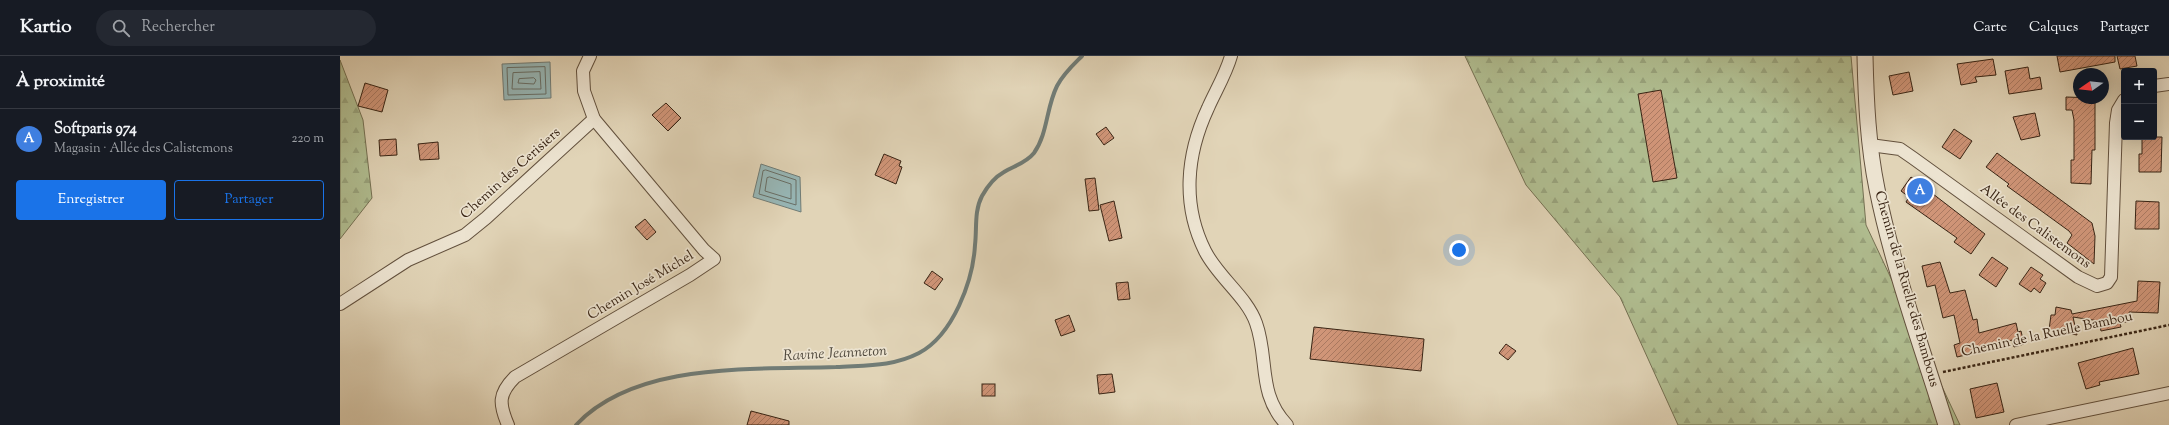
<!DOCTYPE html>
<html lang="fr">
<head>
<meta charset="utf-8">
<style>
	body { margin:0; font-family:"Sorts Mill Goudy",serif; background:#242831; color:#f1f3f6 }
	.controls { position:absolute; right:12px; top:12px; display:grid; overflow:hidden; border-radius:4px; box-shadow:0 4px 16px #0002 }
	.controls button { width:36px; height:36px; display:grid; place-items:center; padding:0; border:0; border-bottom:1px solid #363941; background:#171b24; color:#f1f3f6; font:20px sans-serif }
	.compass { position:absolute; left:1733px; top:12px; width:36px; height:36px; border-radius:50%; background:#171b24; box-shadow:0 4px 16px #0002; rotate:256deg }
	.you { position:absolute; left:1119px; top:194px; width:14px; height:14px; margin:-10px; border:3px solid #fff; border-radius:50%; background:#1a73e8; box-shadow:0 0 0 6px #1a73e833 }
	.badge { display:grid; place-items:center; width:26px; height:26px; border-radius:50%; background:#1a73e8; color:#fff; font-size:13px; font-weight:700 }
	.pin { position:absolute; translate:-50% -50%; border:2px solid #fff; box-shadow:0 1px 4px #0006 }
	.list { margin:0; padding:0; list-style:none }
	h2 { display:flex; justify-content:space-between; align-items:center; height:52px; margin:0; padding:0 16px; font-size:17px }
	h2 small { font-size:13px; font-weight:400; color:#9ea1a6 }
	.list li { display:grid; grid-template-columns:26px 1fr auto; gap:12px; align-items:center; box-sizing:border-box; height:60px; padding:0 16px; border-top:1px solid #363941 }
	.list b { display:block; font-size:15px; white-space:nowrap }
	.list p { margin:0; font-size:13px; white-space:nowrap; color:#9ea1a6 }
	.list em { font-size:13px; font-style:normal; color:#9ea1a6 }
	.actions { display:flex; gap:8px; padding:12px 16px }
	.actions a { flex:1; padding:9px 0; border:1px solid #1a73e8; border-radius:4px; text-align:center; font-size:14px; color:#1a73e8 }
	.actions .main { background:#1a73e8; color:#fff }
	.icon { flex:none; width:22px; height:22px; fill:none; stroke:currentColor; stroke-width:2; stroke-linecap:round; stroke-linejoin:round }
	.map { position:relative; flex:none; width:1829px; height:369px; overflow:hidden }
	header { display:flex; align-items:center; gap:24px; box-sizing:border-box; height:56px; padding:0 20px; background:#171b24; border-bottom:1px solid #363941 }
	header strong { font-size:19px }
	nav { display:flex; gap:22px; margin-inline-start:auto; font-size:14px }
	.search { width:280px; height:36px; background:#242831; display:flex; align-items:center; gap:10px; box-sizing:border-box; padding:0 14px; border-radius:22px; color:#9ea1a6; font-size:15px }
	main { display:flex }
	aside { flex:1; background:#171b24 }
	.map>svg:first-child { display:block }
</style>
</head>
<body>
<header>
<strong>Kartio</strong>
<div class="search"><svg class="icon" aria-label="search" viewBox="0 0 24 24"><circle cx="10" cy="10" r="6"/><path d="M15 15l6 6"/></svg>Rechercher</div>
<nav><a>Carte</a><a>Calques</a><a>Partager</a></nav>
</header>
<main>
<aside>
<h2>À proximité<small></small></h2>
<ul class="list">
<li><span class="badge" style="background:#3f7fe0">A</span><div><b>Softparis 974</b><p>Magasin · Allée des Calistemons</p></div><em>220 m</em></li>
</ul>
<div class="actions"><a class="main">Enregistrer</a><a>Partager</a></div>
</aside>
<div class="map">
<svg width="1829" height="369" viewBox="0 0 1829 369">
	<defs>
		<pattern id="forest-firs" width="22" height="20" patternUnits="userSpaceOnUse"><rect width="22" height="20" fill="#b0bd90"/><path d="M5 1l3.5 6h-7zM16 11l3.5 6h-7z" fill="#98a27b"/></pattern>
		<pattern id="building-hatch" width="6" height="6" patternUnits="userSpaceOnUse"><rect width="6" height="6" fill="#d09578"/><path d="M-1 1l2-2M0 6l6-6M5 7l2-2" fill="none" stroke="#aa7961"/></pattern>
	</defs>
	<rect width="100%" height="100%" fill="#e1d4b7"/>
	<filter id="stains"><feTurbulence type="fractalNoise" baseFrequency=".005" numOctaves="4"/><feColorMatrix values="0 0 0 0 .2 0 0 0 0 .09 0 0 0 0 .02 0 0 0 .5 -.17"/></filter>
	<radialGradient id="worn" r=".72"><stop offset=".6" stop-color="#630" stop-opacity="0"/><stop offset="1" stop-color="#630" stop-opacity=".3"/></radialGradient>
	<g fill="url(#forest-firs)" stroke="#747052">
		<polygon points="1125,0 1511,0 1526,169 1620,369 1338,369 1280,241 1186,129"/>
		<polygon points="0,4 23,64 32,142 0,183"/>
	</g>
	<g fill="#97b7b7" stroke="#717c76">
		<polygon points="210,6 211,42 164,44 162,8"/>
		<polygon points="421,108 460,121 461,156 413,141"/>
	</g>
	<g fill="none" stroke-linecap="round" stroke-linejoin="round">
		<g stroke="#686e66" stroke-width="1">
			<polygon points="205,11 206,38 168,39 167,12"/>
			<polygon points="200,16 201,33 172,33 173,17"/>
			<polygon points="194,22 196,24 194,28 178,27 179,23"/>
			<polygon points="426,114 456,124 456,149 419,138 423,115"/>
			<polygon points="430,121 451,128 451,143 425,135 427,122"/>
		</g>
		<path stroke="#717c76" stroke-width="4" d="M236,369c60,-64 178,-55 260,-58 29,-2 56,0 83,-14 34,-18 54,-72 56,-108 2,-16 -1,-34 7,-49 5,-9 13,-19 22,-24 10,-6 22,-9 30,-19 14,-20 12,-45 23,-67 6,-12 16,-21 25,-30"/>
	</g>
	<g fill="url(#building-hatch)" stroke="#382414">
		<polygon points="1717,0 1775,0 1775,6 1720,16"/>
		<polygon points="1777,0 1795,0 1797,10 1780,13"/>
		<polygon points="1653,3 1656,19 1635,21 1637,26 1621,29 1617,8"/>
		<polygon points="1688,11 1690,23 1700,21 1702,33 1669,38 1665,15"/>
		<polygon points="1569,16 1573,35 1553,39 1549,20"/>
		<polygon points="25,27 48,34 42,56 18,50"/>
		<polygon points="1321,34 1337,122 1313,126 1298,38"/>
		<polygon points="1726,41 1755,42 1755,94 1752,94 1751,128 1731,127 1731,104 1734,104 1734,64 1732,54 1726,54"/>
		<polygon points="326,47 341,62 328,75 312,59"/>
		<polygon points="1695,57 1700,80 1681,84 1673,61"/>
		<polygon points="766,71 774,82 764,89 756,78"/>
		<polygon points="1614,73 1632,85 1620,103 1602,91"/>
		<polygon points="1802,81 1822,81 1821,116 1799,116 1799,98 1802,98"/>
		<polygon points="56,83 57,99 40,100 39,84"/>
		<polygon points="98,86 99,103 80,104 78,88"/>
		<polygon points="1657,97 1752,167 1755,180 1754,208 1727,187 1732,179 1729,175 1667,130 1669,128 1646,111"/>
		<polygon points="544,98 561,105 559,110 562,111 556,128 535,119"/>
		<polygon points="1571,121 1645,178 1631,198 1614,186 1617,182 1566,146 1569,141 1561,135"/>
		<polygon points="755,122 759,154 749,155 745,123"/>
		<polygon points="774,145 782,182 769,185 760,149"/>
		<polygon points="1796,145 1819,146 1819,173 1795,173"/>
		<polygon points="305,163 316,176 307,184 295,171"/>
		<polygon points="1652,201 1668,212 1656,231 1639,219"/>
		<polygon points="1600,206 1610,237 1625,234 1633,264 1637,263 1639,277 1676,267 1678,276 1681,275 1684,288 1674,291 1672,284 1638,293 1639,296 1617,301 1614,289 1620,287 1614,259 1603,262 1595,229 1587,231 1582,210"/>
		<polygon points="1691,211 1703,219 1700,223 1706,227 1700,237 1694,232 1691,236 1679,228"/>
		<polygon points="592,215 603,223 595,234 584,227"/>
		<polygon points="1798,225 1820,226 1818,257 1789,256 1792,265 1780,267 1781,271 1761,275 1759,265 1733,261 1737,279 1709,274 1711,259 1715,259 1716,251 1731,254 1732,258 1797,245"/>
		<polygon points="788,226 790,243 778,244 776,227"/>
		<polygon points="729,259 735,275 721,280 715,264"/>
		<polygon points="974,271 1084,283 1081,315 970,303"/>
		<polygon points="1166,288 1176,295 1168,304 1159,297"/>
		<polygon points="1793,292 1799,318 1759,326 1760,329 1746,333 1738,307"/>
		<polygon points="772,318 775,336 759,338 757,319"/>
		<polygon points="1657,327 1664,356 1636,362 1630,333"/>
		<rect x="642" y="328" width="13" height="12"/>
		<polygon points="411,355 449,365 449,369 407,369"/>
	</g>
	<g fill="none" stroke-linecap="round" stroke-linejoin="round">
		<defs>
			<g id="minor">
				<path d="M891,0c-5,18 -16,36 -23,52 -22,47 -26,97 -3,143 13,26 42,46 51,72 13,36 1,71 31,102"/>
				<polyline points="1814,30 1829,28"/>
				<polyline points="1530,89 1560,93 1573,102 1738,221 1757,230 1767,227 1771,221 1776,67 1778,54 1784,44"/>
				<polyline points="0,248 68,204 125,179 146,162 254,63"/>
				<path d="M168,369c-9,-21 -10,-31 7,-48l175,-102 24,-16 -10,-9 -110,-131 -10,-28 -1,-20 7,-15"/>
				<polyline points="1676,369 1829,337"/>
			</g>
			<path id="tertiary" d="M1525,0c1,45 3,89 12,133 16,80 45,158 69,236"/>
		</defs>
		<use href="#minor" stroke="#62503d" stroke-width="14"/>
		<use href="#tertiary" stroke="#62503d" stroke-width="17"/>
		<polyline stroke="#382414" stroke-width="2.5" stroke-dasharray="3 2" stroke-linecap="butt" points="1603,316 1829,269"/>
		<use href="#minor" stroke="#ece3d0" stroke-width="12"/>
		<use href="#tertiary" stroke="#ece3d0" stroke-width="15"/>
	</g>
	<g text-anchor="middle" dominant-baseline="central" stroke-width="3.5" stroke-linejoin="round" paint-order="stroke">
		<g font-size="14" fill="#382414" stroke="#ece3d0">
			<text transform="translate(171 118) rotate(-42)">Chemin des Cerisiers</text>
			<text transform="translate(1695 171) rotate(36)">Allée des Calistemons</text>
			<text transform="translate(301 230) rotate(-31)">Chemin José Michel</text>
			<text transform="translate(1566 233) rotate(74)">Chemin de la Ruelle des Bambous</text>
			<text transform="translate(1707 279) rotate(-12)">Chemin de la Ruelle Bambou</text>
		</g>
		<g font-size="15" font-style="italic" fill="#50493d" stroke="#ece3d0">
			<text transform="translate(495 298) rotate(-3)">Ravine Jeanneton</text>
		</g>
	</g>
	<rect width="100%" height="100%" filter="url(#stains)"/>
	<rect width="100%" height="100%" fill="url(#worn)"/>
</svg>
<div class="controls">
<button>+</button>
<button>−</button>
</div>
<svg class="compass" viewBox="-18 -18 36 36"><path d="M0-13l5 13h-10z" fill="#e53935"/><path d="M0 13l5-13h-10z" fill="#9ea1a6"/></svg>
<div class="you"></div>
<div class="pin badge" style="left:1580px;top:135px;background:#3f7fe0">A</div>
</div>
</main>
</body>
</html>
